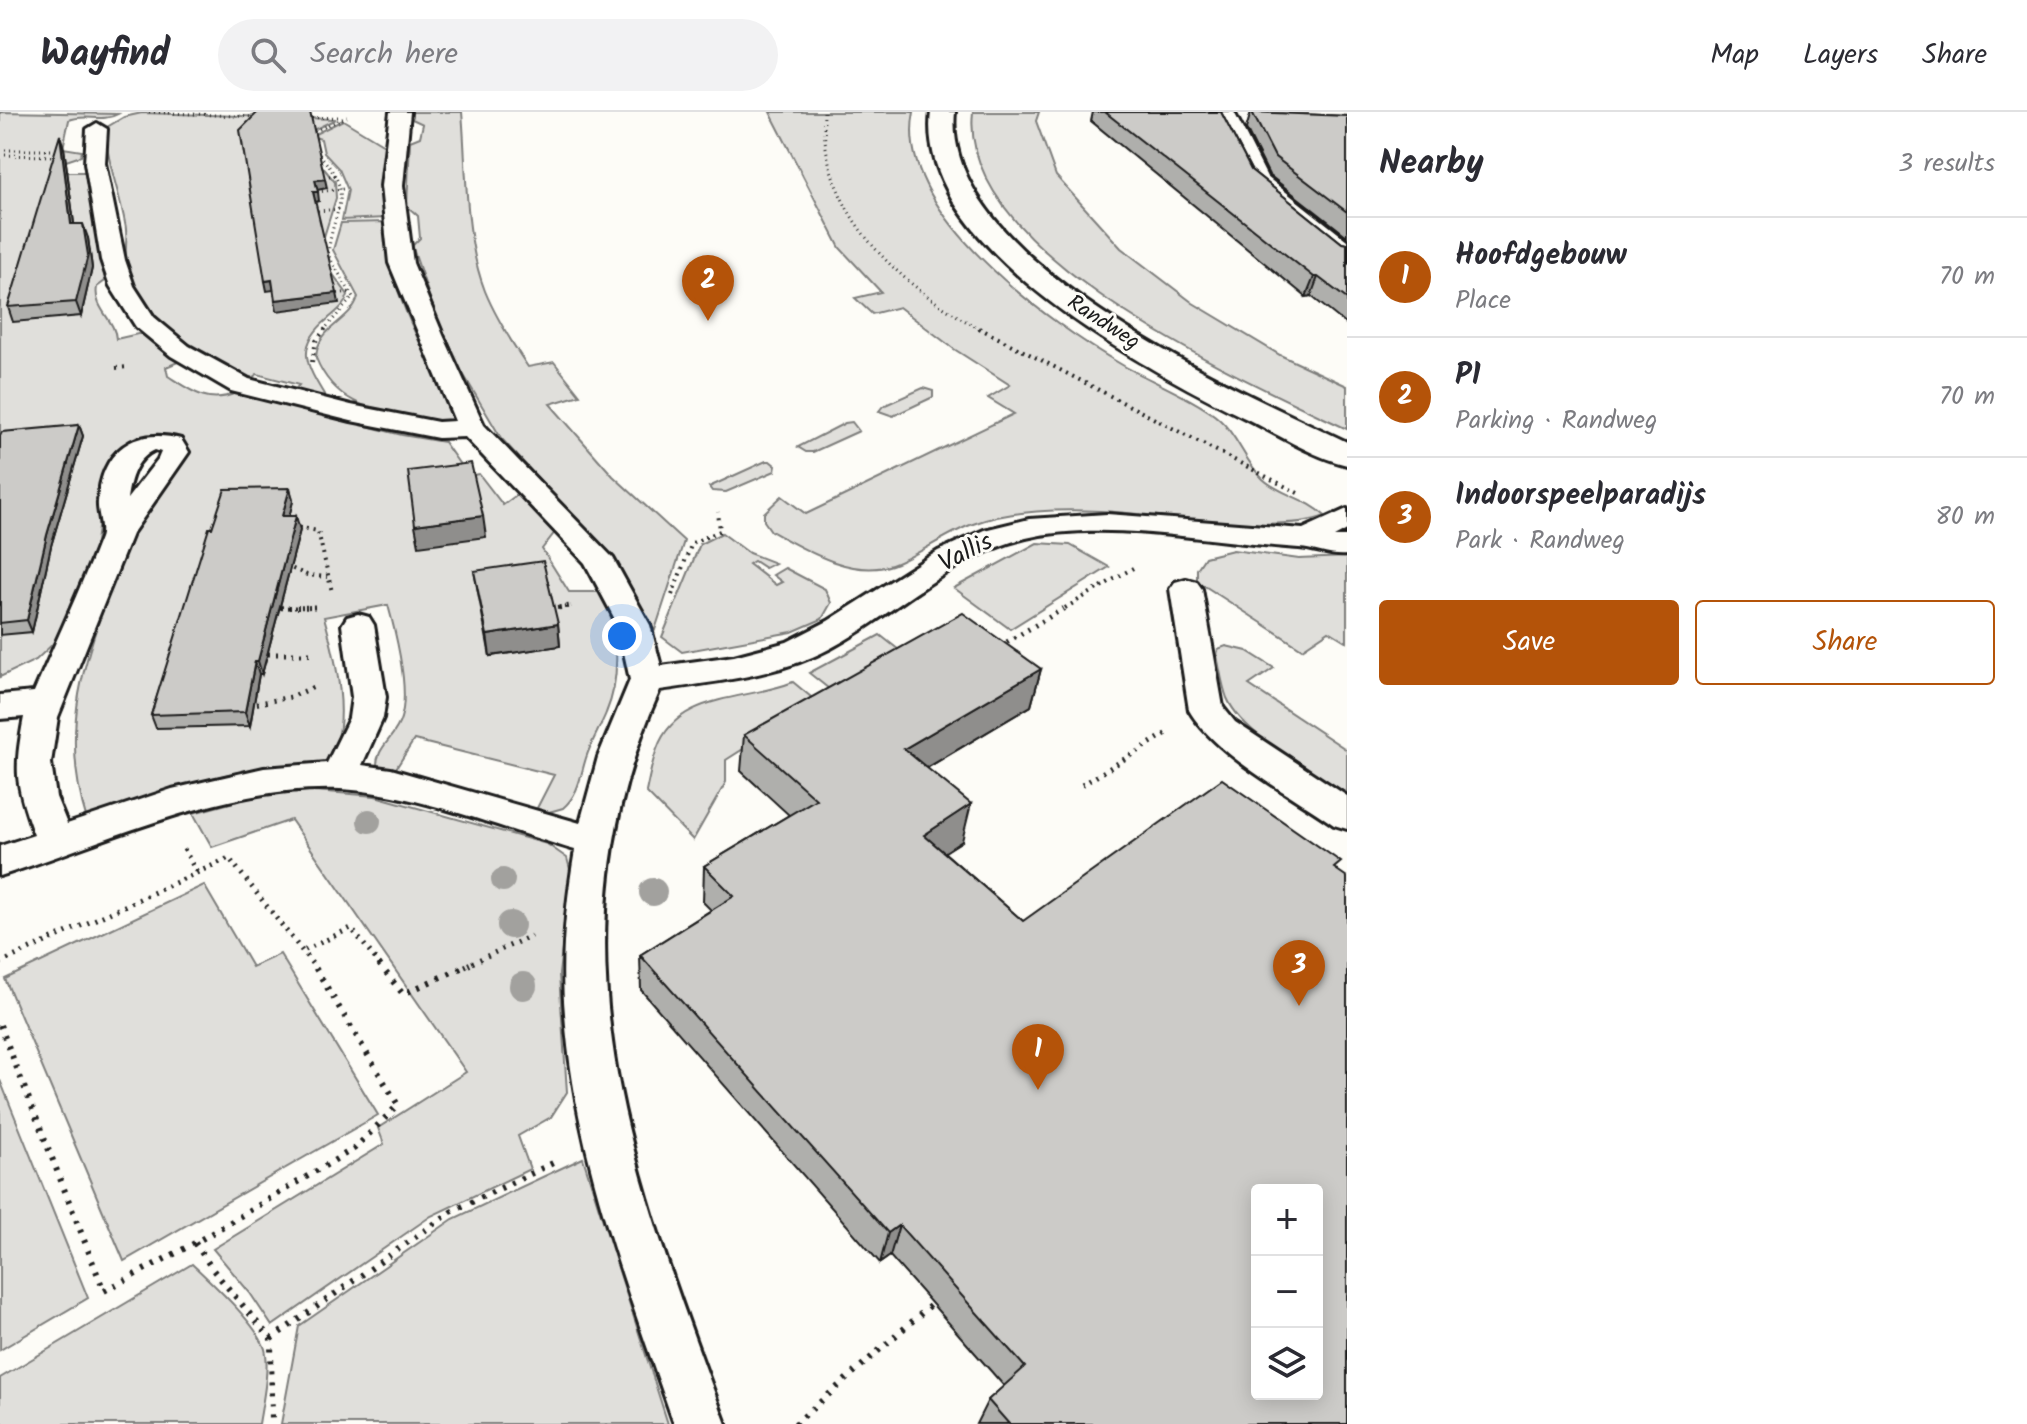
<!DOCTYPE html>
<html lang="en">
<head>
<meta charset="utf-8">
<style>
	body { margin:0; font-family:Kalam,sans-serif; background:#f2f2f3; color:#2b2b33 }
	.controls { position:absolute; right:24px; bottom:24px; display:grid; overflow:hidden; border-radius:8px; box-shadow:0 4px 20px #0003 }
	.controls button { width:72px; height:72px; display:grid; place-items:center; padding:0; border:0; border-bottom:2px solid #e1e1e2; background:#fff; color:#2b2b33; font:40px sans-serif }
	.you { position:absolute; left:622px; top:524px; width:28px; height:28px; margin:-20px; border:6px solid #fff; border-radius:50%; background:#1a73e8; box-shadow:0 0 0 12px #1a73e833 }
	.badge { display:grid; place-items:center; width:52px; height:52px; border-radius:50%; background:#b45309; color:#fff; font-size:26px; font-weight:700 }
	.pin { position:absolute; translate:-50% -66px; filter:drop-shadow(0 2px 4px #0008) }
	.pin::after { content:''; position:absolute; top:42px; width:28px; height:24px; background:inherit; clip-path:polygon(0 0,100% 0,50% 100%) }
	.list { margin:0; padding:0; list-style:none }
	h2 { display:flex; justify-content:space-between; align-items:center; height:104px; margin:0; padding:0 32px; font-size:34px }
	h2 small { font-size:26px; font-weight:400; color:#7c7c81 }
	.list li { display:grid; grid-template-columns:52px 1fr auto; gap:24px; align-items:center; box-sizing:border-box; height:120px; padding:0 32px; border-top:2px solid #e1e1e2 }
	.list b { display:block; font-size:30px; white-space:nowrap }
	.list p { margin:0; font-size:26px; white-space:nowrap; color:#7c7c81 }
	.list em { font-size:26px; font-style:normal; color:#7c7c81 }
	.actions { display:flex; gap:16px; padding:24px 32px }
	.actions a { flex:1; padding:18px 0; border:2px solid #b45309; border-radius:8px; text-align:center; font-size:28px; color:#b45309 }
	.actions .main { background:#b45309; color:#fff }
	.icon { flex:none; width:44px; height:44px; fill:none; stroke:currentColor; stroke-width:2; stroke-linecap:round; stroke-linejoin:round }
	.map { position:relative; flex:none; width:1347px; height:1312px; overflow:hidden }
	header { display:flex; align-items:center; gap:48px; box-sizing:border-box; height:112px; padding:0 40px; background:#fff; border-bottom:2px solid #e1e1e2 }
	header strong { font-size:38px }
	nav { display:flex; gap:44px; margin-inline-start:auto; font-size:28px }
	.search { width:560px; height:72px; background:#f2f2f3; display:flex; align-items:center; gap:20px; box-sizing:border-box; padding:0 28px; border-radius:44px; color:#7c7c81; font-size:30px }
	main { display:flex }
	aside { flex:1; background:#fff }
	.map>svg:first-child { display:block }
</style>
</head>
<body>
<header>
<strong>Wayfind</strong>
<div class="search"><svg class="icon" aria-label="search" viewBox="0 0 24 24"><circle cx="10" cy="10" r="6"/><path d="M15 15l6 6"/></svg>Search here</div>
<nav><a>Map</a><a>Layers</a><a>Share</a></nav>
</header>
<main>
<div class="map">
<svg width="1347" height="1312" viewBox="0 0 1347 1312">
	<rect width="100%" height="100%" fill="#fdfcf7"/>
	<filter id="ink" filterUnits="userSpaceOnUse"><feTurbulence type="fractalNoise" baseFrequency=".0125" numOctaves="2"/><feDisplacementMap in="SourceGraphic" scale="16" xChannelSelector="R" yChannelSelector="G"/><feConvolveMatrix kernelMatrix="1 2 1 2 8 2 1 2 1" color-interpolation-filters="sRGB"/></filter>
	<g filter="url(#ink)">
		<g fill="#e0dfdb" stroke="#7e7e7c" stroke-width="2">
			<path d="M0,0l118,2c-16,9 -32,-1 -49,6l-6,28 19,3 -1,5 -21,7 -1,9h27l19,109 -8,6c-4,22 18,32 19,52l26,-6 36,29 -12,5 2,9c23,15 40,29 68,17l166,42 42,7 24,34 11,-2 24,31 16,-12 36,39 -13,17 27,43h31c20,33 21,86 6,121 -6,15 -15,29 -20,45 -6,19 -7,36 -23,50l-14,4 -13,-2 18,-35 -140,-35 -21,33 -16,-5c-2,-21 19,-30 24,-50 9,-29 -5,-84 -13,-113l-64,12c10,35 30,110 4,142 -9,11 -40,5 -53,7 -66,8 -126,32 -188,54 -32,-102 5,-179 39,-273l-2,-4 53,-73 6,-13v-14c-19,-20 -48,3 -68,8l-12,42 -9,63 -37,84 -21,20 -36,17z"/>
			<path d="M410,0h52c5,58 2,125 23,179 11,27 27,52 43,76l26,-5 26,33 -30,9 63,72 71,65 -29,89 -9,-9 -29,-57 -116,-126 -55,-93 -34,-99 8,-8 -2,-22 -11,-10 3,-65 10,-4 3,-13 -13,-6z"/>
			<path d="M770,0h144c-21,99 136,212 210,254 25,14 77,36 96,54 18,16 25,42 43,59 17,16 44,19 62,37 -43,19 -172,-3 -225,-5 -40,-2 -89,-1 -127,13 -27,10 -50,28 -76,39 -40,18 -91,-12 -126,-32l-7,-10v-8l18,-17 24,18 208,-100 -26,-16 22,-13 -56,-36 -55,-42 -27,7 -17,-16 26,-6 -41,-44z"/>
			<path d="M973,0h66l-3,9 20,55 65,72 72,55 87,52 67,31v43c-104,-50 -390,-175 -374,-317z"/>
			<path d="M142,1l194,6 -29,14 5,21 23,28 1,16 -14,45 5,23 21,29c-3,11 -12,17 -20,24 -33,27 -22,46 -3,77l-32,-4 6,-7 -42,-11 -9,7c-43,-24 -116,-66 -122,-122 -1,-12 2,-24 -1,-36 -5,-28 -16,-55 -19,-84l1,-12 17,-10z"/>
			<polygon points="343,8 389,36 386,106 342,108 348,78 339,57 324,41 321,27 311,24"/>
			<path d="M386,110c-4,58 45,145 74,195 -16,9 -31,4 -49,1 -42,-8 -78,-17 -95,-60 1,-32 34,-35 42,-61l-25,-47 8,-27z"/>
			<polygon points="923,276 933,279 933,285 893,304 879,299 883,294"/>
			<polygon points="852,310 859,319 813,340 806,340 798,335 845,311"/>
			<polygon points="766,349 770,349 776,354 775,359 726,380 712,379 709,375"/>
			<polygon points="722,421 749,441 775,451 765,456 754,449 749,452 776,473 782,470 773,463 785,456 825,477 831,491 822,507 792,520 682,540 662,525 700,432"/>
			<polygon points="1037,431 1070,433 1109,455 1010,517 954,476"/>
			<polygon points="1233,438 1299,447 1347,445 1347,530 1329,519 1302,537 1197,469 1197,457 1205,445"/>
			<polygon points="880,523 908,545 838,584 809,561"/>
			<path d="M1226,534l21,5 27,17 -25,17 98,65v44c-35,-24 -103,-57 -120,-96 -5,-13 -7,-29 -10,-42l1,-7z"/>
			<path d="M793,570l24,20 -91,58v22l-33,58 -47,-48c3,-14 6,-30 11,-43 20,-57 90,-48 136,-67z"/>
			<polygon points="303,678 375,684 547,732 567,746 571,761 559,862 567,980 551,1005 518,1024 530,1057 431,1104 272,1214 250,1181 213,1137 384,1032 378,1016 466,960 291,708 212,735 193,701 268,681"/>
			<polygon points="204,773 252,855 280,842 378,1003 124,1149 5,867"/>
			<polygon points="0,968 88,1186 0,1238"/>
			<polygon points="583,1046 668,1312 281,1312 299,1214 453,1107"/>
			<path d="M192,1152c20,19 65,60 73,85 5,19 -3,56 -6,75h-259v-46z"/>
		</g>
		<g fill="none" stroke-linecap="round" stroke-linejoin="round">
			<defs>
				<g id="lane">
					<path d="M390,0h20l-7,74 10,77 30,72 41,90 129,133 37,67 11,41 73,-10 53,-14 41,-21 110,-70 46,-21 45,-11 78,-5 196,15 44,-20v21l-13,7h13v18c-17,2 -31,-6 -48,-7 -83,-5 -192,-29 -273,-10 -75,18 -129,75 -195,110 -52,28 -114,33 -171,42 -116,262 -26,484 66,734h-52c-46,-134 -99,-268 -109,-410 -5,-55 1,-111 10,-164 -71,-21 -163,-58 -235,-61 -117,-4 -231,52 -340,87v-30l34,-11c-19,-52 -20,-64 -10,-118l-24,2v-24l34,-3c22,-51 46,-102 66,-154 4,-10 -3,-25 -2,-36 3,-51 35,-75 83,-63l8,13 -57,82 -74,183 -7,46 5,34 11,27 105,-35 92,-21 63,-5 22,-45 3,-21 -10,-72 5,-8 11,-3 11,3 5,8 12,72 -3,21 -21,47 29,4 189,54 18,-66 32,-77 -12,-55 -33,-62 -120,-126 -27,1 -87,-17 -120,-30 -60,-35 -35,-29 -26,-41 -9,-26 -16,-97 2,-34 10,-6 10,6 -2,34 20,97 9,26 20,31 35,29 60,33 102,26 87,17 17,-1 -66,-158 -8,-77zM155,338l6,2 -3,7 -31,40c3,-20 8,-40 28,-49z"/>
					<path d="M1186,467l11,3 5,7 21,118 12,15 112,74v33l-13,-4c-44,-31 -119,-70 -145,-115l-19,-121 5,-7z"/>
				</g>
				<polygon id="street" points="1210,0 1234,0 1267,65 1347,128 1347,150 1337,148 1247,74"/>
				<path id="secondary" d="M931,0h24c-15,149 281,277 392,330v23c-34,-8 -68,-30 -100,-46 -100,-49 -333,-172 -316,-307z"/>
			</defs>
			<use href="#lane" stroke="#1c1c1c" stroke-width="6"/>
			<use href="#street" stroke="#1c1c1c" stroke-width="6"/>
			<use href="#secondary" stroke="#1c1c1c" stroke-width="6"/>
			<g stroke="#1c1c1c" stroke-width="3" stroke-dasharray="1 4" stroke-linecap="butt">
				<polyline points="149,0 257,5"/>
				<path d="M824,0c-4,102 75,174 158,218"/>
				<polyline points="307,6 341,5"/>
				<polyline points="310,21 347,5"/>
				<polyline points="0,38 51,38"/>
				<path d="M316,39c43,46 17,52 12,104l25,42 -29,33"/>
				<polyline points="0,43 52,44"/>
				<polyline points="319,65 338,63"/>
				<polyline points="317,80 343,77"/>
				<polyline points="318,99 340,97"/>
				<polyline points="333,182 352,180"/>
			</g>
			<g stroke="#1c1c1c" stroke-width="4" stroke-dasharray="2 5" stroke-linecap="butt">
				<polyline points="979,216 1298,381"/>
				<polyline points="312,250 316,229 326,216"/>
				<polyline points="116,256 129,255"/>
				<polyline points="292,414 318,419 332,480"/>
				<polyline points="286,454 307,463 327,465"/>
				<polyline points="672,483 692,431 720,419 718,400"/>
				<polyline points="273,496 315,495"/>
				<polyline points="557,496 571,494"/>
				<polyline points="1065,496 1133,456"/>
			</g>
			<g stroke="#1c1c1c" stroke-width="5" stroke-dasharray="2 6" stroke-linecap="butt">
				<polyline points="273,496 315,495"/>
				<polyline points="551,497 570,494"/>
				<polyline points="1000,534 1068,494"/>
				<polyline points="268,542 313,542"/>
				<polyline points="249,593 291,585 316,574"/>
				<polyline points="1082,673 1167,621"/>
				<polyline points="184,737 197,761"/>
				<polyline points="305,838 351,816 381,854"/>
				<polyline points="0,851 229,746 314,854"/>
				<polyline points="465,854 531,824"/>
			</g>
			<g stroke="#1c1c1c" stroke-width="6" stroke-dasharray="3 8" stroke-linecap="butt">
				<polyline points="379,852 403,882 470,852"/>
				<polyline points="0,913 104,1179 195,1131 355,1036 398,993 313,852"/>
				<polyline points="195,1131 213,1158 271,1227 272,1312"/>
				<polyline points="271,1227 451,1100 555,1050"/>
				<polyline points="795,1312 932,1192"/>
			</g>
			<use href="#lane" fill="#fdfcf7" fill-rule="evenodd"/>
			<use href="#street" fill="#fdfcf7" fill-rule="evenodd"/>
			<use href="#secondary" fill="#fdfcf7" fill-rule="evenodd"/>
		</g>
		<g fill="#a2a19e">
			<circle cx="369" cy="709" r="12"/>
			<circle cx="503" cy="768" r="12"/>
			<circle cx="653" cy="780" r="14"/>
			<circle cx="511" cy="813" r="14"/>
			<circle cx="523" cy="874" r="14"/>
		</g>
		<g fill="#afafac" stroke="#1c1c1c" stroke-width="2">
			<polygon points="1093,0 1221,0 1251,58 1342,131 1347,132 1347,213 1311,184 1306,185 1091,9"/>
			<polygon points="1251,0 1347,4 1347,124 1269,63 1246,17"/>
			<polygon points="64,36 74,112 88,126 92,156 81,204 13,210 8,195"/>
			<polygon points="79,313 83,324 51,434 32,520 0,523 0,324"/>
			<polygon points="290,376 293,389 289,404 300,418 262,562 259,562 250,614 156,616 151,603 212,416"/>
			<polygon points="474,459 558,512 560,534 490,544"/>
			<polygon points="1041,557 1031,594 927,656 962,729 944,740 1023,809 1337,758 1347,1312 976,1312 988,1288 1004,1274 890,1144 880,1151 641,878 640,843 711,798 703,790 704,754 789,703 741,659 744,623"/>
		</g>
		<g fill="#8f8e8c" stroke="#1c1c1c" stroke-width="2">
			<polygon points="60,23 64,36 76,126 71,112"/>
			<polygon points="325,67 327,76 317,78 315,68"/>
			<polygon points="313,80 318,80 319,89 315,90"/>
			<polygon points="83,112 88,126 92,156 81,204 76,190"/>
			<polygon points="1314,165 1318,165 1311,184 1306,185"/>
			<polygon points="272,168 274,178 267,179 265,169"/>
			<polygon points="337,181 339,191 277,199 275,188"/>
			<polygon points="79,313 83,324 51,434 32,520 27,508 47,423"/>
			<polygon points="290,376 293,389 286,418 282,404"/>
			<polygon points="296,404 300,418 262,562 258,549"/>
			<polygon points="483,404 486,425 419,434 415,413"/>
			<polygon points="558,512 560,534 490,544 487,523"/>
			<polygon points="255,549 259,562 250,614 245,600"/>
			<polygon points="1041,557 1031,594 898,673 904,637"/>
			<polygon points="971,692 962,729 916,759 924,723"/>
			<polygon points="899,1113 890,1144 880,1151 888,1121"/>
		</g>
		<g fill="#cccbc8" stroke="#1c1c1c" stroke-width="2" fill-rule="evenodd">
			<polygon points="258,0 310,0 325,67 315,68 318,80 313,80 337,181 275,188 272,168 265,169 240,18"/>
			<polygon points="1105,0 1221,0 1251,58 1342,131 1347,132 1347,187 1318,165 1314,165"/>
			<polygon points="1252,0 1347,4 1347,100 1275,45"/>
			<polygon points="60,23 71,112 83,112 88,143 76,190 8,195"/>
			<polygon points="79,313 47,423 27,508 0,511 0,324 2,320"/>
			<polygon points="471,351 483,404 415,413 408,359"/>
			<polygon points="290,376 282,404 296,404 258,549 255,549 245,600 151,603 209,416 212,416 225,377"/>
			<polygon points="543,449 558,512 487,523 474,459"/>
			<path d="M963,501l78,56 -137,80 67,55 -47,31 99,86 199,-142 119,83 -7,6 13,9v547h-338l-21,-24 37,-33 -126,-142 -11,8 -248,-278 94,-59 -30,-30 112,-67 -72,-64zM1257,1078h60v204h-60z"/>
		</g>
	</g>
	<g text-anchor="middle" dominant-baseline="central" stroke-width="6" stroke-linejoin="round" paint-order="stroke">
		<g font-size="22" fill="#1c1c1c" stroke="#fdfcf7">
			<text transform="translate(1103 211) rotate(33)">Randweg</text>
		</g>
		<g font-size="26" fill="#1c1c1c" stroke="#fdfcf7">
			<text transform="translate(966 441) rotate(-27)">Vallis</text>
		</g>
	</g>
</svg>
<div class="controls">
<button>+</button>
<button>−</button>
<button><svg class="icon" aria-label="layers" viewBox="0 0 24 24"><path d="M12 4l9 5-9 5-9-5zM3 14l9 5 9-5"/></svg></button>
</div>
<div class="you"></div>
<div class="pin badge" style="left:1038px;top:978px">1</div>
<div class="pin badge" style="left:708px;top:209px">2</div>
<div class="pin badge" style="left:1299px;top:894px">3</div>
</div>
<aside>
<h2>Nearby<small>3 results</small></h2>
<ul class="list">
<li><span class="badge">1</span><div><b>Hoofdgebouw</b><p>Place</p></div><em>70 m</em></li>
<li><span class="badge">2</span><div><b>P1</b><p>Parking · Randweg</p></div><em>70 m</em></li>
<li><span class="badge">3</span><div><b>Indoorspeelparadijs</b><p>Park · Randweg</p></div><em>80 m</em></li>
</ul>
<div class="actions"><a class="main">Save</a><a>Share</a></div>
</aside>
</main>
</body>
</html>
